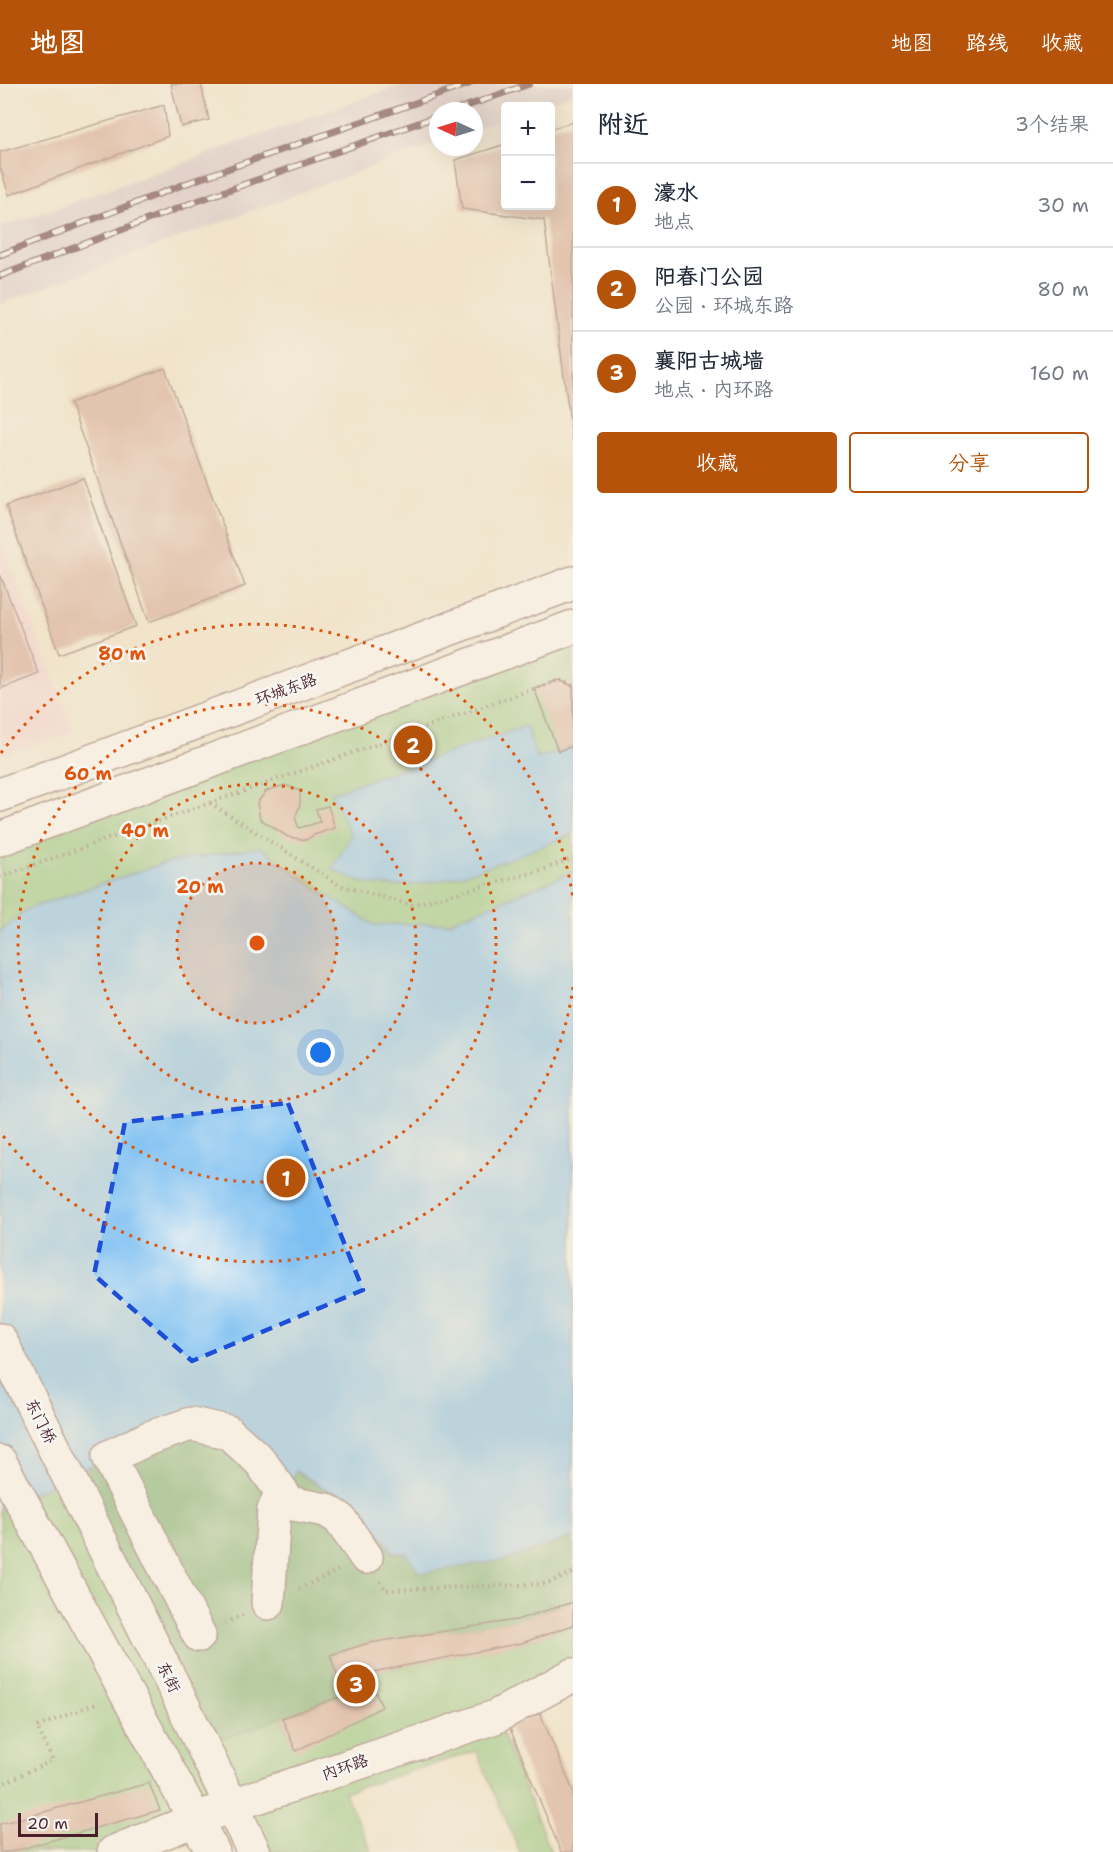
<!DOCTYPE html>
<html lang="zh">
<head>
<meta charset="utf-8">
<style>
	body { margin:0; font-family:"Shantell Sans","LXGW WenKai TC",sans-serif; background:#f6f6f7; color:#1f2937 }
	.controls { position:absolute; right:18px; top:18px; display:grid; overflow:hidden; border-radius:6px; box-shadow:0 6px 24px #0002 }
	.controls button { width:54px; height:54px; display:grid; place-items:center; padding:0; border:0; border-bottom:2px solid #e0e1e3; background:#fff; color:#1f2937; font:30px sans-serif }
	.compass { position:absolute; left:429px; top:18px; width:54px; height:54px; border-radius:50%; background:#fff; box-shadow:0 6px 24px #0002; rotate:274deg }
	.scale { position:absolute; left:18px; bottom:15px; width:80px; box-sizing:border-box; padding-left:6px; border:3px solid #4a1f2b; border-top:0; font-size:16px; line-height:21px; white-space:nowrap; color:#4a1f2b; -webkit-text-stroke:4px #f6f6f2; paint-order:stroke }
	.you { position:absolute; left:321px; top:969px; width:21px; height:21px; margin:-15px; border:4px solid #fff; border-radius:50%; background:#1a73e8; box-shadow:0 0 0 9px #1a73e833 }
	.badge { display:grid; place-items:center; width:39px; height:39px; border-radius:50%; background:#b45309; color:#fff; font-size:20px; font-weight:700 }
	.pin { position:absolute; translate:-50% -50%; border:3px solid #fff; box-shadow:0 2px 6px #0006 }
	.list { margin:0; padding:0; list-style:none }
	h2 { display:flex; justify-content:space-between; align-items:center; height:78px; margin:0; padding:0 24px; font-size:26px }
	h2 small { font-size:20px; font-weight:400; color:#747a83 }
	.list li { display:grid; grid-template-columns:39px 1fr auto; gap:18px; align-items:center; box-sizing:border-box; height:84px; padding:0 24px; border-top:2px solid #e0e1e3 }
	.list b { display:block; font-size:22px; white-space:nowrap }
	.list p { margin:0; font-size:20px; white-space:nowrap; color:#747a83 }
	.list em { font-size:20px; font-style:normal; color:#747a83 }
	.actions { display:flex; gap:12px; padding:18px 24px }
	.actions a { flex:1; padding:14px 0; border:2px solid #b45309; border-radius:6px; text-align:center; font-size:21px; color:#b45309 }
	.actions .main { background:#b45309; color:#fff }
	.map { position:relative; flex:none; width:573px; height:1768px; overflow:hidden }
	header { display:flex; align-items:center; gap:36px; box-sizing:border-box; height:84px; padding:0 30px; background:#b45309; color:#fff }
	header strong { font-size:28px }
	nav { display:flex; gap:33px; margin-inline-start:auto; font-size:21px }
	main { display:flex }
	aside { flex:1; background:#fff }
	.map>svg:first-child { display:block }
</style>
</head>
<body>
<header>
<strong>地图</strong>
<nav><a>地图</a><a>路线</a><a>收藏</a></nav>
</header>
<main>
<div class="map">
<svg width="573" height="1768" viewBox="0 0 573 1768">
	<rect width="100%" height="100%" fill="#f6f6f2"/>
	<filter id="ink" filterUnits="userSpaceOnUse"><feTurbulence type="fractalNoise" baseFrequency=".0167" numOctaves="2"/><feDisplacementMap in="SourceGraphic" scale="12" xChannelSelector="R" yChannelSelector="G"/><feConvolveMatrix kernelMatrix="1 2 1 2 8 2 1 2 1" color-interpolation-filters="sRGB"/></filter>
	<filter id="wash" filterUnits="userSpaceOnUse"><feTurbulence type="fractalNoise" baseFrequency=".008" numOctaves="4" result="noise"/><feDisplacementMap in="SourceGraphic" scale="24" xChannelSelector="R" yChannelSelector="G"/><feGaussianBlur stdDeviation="1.35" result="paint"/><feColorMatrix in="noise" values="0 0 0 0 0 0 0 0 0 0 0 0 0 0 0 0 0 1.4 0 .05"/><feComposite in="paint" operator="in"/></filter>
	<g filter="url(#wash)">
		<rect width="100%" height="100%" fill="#f1e4cb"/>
		<polygon fill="#f7cfd4" points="0,456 74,648 0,672"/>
		<polygon fill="#d2bdc8" points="404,0 573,0 573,10 538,22 506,22 505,34 474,45 474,27 438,27 438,58 0,220 0,144"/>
		<g fill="#89c479" stroke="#6a7252" stroke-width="1.5">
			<polygon points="573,543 573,788 447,839 373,841 312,802 260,763 164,779 28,825 0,848 0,755"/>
			<polygon points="149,1354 510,1475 573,1453 516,1536 369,1559 330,1571 344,1611 282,1634 296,1666 367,1589 522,1559 573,1541 573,1591 495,1633 551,1768 520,1768 476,1667 344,1708 372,1768 254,1768 230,1723 114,1768 0,1768 0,1425"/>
		</g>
		<path fill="#6eaa69" stroke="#5c644a" stroke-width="1.5" d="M191,1340l92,68 12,-21 42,25 -3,10c32,12 40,19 60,47l116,6 63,-22v65l-57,18 -147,23 -39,12 14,40 -142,51 -113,-229v-50l60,-29z"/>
		<g fill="#7cbff2" stroke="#636f8e" stroke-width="1.5">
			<path d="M526,642l11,33 36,-13v88c-58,22 -145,63 -207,49 -11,-2 -23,-9 -34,-14l19,-33 -20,-43z"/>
			<path d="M260,763l52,39 62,39 73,-2 126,-51v665l-63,22 -90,14 -14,-20h-12c-20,-28 -28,-35 -60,-47l2,-11 -40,-24 -14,21 -54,-60 -79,6 -149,71v-577l28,-23 136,-46z"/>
		</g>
		<g id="blocks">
			<g fill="#d29d8c">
				<polygon points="171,0 201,0 209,36 181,43"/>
				<polygon points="164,21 168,52 9,111 0,83 0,68"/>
				<polygon points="573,38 573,355 572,355 544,136 462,125 455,76 506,60 506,122 550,122 550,45"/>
				<polygon points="165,284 245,502 149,538 70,319"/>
				<polygon points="83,394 136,542 59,570 6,422"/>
				<polygon points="0,490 39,590 0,605"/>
				<polygon points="559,596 573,602 573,662 558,667 534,604"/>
				<polygon points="285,701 300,707 300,721 295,734 299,744 320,738 316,725 328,722 335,744 314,751 306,756 288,753 260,735 257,719 266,707"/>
				<polygon points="573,1518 573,1541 522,1559 367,1589 382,1623 296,1667 282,1634 344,1611 330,1571 369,1559 516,1536"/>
				<polygon points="540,1629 573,1707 573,1768 561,1768 509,1642"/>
				<polygon points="149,1699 160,1726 10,1768 0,1768 0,1740"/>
			</g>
		</g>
	</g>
	<g filter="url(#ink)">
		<use href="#blocks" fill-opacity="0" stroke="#846463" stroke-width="1.5"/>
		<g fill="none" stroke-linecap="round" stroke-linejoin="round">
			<defs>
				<g id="minor">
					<polyline points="268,1519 274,1426 278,1417 326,1426 339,1434 366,1473"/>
					<polyline points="199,1551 109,1373 149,1354 191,1340 228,1348 260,1377 282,1408 278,1417"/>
					<polyline points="114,1768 230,1722 495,1633 573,1591"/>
				</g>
				<g id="major">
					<polyline points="0,711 573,499"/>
					<polyline points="0,755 573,543"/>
					<polyline points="0,1256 173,1601 254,1768"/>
					<polyline points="0,1378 213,1768"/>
				</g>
			</defs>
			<use href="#minor" stroke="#846463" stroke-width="36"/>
			<use href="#major" stroke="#846463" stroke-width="36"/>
			<g stroke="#846463" stroke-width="4" stroke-dasharray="1.5 4.5" stroke-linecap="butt">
				<polyline points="210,719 339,801 411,821 540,787 573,774"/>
				<polyline points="0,793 559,596 573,602"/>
				<polyline points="380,1497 386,1506 545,1500 573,1489"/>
				<polyline points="299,1505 341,1485"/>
				<polyline points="225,1539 243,1531"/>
				<polyline points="0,1701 53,1676 37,1643 99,1618"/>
			</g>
			<use href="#minor" stroke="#fff" stroke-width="33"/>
			<use href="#major" stroke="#fff" stroke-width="33"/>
			<defs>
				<g id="rail">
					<polyline points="453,27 529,0"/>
					<polyline points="0,171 190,98 469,0"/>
					<polyline points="0,192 197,117 438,32"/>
				</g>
			</defs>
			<use href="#rail" stroke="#4a1f2b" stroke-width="7"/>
			<use href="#rail" stroke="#f6f6f2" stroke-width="4.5" stroke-dasharray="14" stroke-linecap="butt"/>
		</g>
	</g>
	<path d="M0 0H573V1768H0ZM288,1019l75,187 -171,71 -98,-86 31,-153z" fill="#f1e4cb" fill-opacity=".55" fill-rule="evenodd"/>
	<path fill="none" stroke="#1d4ed8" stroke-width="4.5" stroke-dasharray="12 8" stroke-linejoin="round" d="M288,1019l75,187 -171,71 -98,-86 31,-153z"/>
	<circle cx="257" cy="859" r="80" fill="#e0560e" fill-opacity=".12"/>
	<g fill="none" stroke="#e0560e" stroke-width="3" stroke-dasharray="3 6">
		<circle cx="257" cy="859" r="80"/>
		<circle cx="257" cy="859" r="159"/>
		<circle cx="257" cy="859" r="239"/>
		<path d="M573 903A319 319 0 0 1 1 1049M1 669A319 319 0 0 1 573 815"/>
	</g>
	<g text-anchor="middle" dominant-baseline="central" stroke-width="5" stroke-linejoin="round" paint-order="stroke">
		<g font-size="16" fill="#4a1f2b" stroke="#f6f6f2">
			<text transform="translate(286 605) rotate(-20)">环城东路</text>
			<text transform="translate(41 1337) rotate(63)">东门桥</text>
			<text transform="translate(169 1593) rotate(64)">东街</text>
			<text transform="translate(345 1683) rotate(-19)">内环路</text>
		</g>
	</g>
	<circle cx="257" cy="859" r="9" fill="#e0560e" stroke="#f6f6f2" stroke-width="3"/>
	<g font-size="18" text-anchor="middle" font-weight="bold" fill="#e0560e" stroke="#f6f6f2" stroke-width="5" stroke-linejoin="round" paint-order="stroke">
		<text x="122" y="576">80 m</text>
		<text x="88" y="696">60 m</text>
		<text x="145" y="753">40 m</text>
		<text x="200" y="809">20 m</text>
	</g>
</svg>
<div class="controls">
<button>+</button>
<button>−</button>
</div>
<svg class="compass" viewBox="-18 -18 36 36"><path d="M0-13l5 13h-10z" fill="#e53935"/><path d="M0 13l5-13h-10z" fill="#747a83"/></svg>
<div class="scale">20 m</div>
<div class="you"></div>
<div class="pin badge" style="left:286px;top:1094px">1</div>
<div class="pin badge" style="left:413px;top:661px">2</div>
<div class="pin badge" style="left:356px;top:1600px">3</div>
</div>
<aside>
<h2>附近<small>3个结果</small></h2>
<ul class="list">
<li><span class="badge">1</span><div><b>濠水</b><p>地点</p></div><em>30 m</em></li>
<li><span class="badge">2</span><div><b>阳春门公园</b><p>公园 · 环城东路</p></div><em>80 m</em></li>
<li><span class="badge">3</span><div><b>襄阳古城墙</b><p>地点 · 内环路</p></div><em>160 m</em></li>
</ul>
<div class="actions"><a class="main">收藏</a><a>分享</a></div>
</aside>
</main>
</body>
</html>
